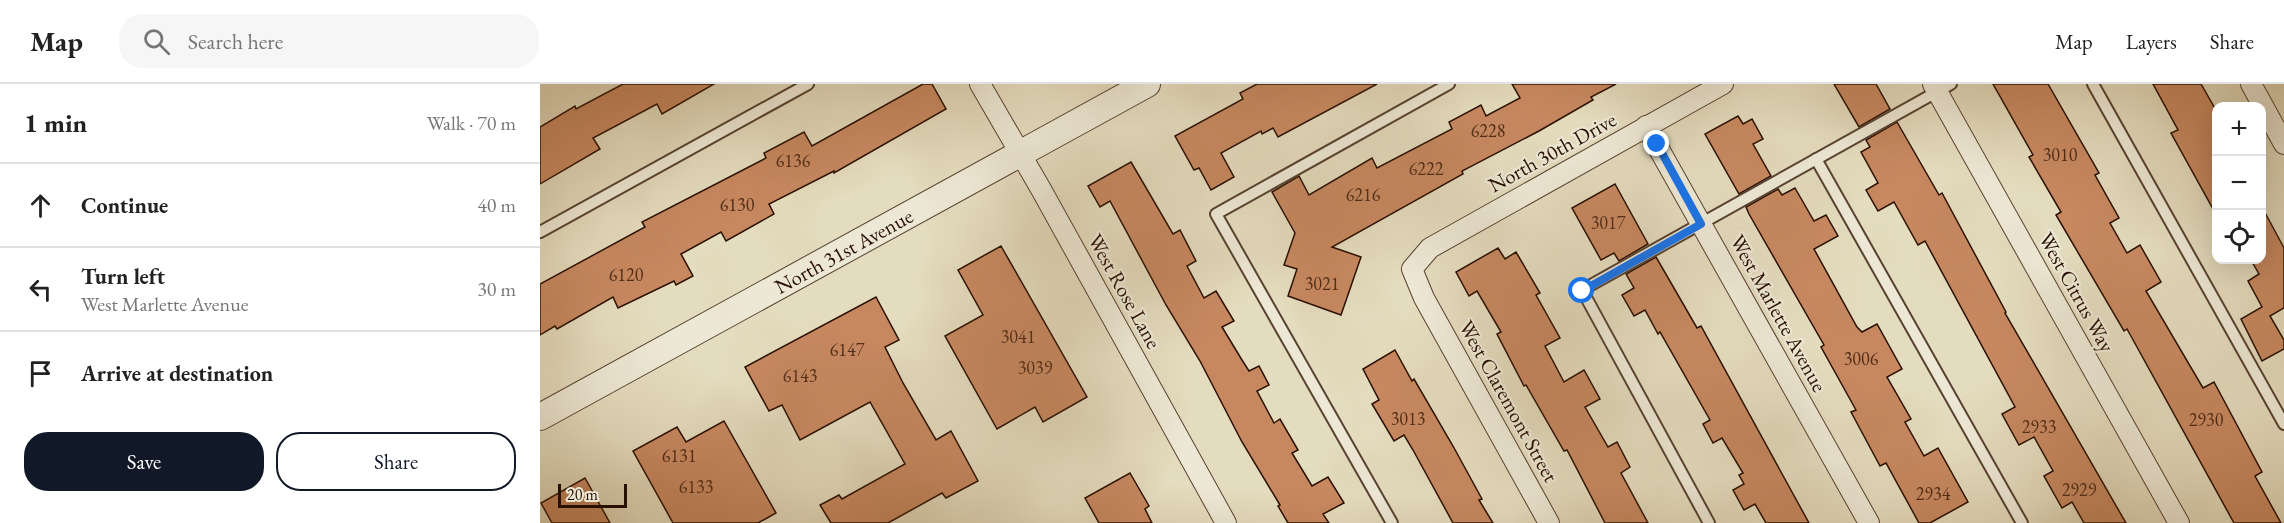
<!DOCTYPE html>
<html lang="en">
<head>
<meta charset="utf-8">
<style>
	body { margin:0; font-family:"EB Garamond",serif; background:#f6f6f6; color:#222 }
	.controls { position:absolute; right:18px; top:18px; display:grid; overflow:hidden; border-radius:12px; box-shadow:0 6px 24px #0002 }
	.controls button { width:54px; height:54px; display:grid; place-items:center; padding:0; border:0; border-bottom:2px solid #e0e0e0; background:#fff; color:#222; font:30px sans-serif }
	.scale { position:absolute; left:18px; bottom:15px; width:69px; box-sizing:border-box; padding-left:6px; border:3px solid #290f00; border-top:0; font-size:16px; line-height:21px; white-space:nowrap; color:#290f00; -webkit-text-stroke:4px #ede8d5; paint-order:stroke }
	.stop { position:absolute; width:18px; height:18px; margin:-14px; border:4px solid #1a73e8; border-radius:50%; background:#fff }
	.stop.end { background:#1a73e8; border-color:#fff; box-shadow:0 2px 6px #0008 }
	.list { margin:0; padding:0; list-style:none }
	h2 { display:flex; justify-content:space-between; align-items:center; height:78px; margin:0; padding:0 24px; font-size:26px }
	h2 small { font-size:20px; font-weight:400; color:#767676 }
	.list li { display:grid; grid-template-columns:39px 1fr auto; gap:18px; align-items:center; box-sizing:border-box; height:84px; padding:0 24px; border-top:2px solid #e0e0e0 }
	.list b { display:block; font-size:22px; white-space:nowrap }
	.list p { margin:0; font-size:20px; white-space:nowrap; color:#767676 }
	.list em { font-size:20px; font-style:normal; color:#767676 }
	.actions { display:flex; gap:12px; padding:18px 24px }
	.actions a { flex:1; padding:14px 0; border:2px solid #111827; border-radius:24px; text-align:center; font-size:21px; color:#111827 }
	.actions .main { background:#111827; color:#fff }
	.icon { flex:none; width:33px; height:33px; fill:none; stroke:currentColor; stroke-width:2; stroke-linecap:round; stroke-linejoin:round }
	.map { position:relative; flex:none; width:1744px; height:439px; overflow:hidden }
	header { display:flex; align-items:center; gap:36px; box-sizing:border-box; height:84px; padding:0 30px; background:#fff; border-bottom:2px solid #e0e0e0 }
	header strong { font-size:28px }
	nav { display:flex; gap:33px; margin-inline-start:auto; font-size:21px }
	.search { width:420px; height:54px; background:#f6f6f6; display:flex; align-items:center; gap:15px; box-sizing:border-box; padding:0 21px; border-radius:24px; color:#767676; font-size:22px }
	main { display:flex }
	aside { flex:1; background:#fff }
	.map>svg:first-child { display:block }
</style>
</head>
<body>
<header>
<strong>Map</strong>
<div class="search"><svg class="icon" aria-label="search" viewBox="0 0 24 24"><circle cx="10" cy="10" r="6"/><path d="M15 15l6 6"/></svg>Search here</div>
<nav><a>Map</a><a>Layers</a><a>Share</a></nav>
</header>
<main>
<aside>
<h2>1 min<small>Walk · 70 m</small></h2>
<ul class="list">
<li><svg class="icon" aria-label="ahead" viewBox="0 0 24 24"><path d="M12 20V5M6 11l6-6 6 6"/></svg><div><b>Continue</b></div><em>40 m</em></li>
<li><svg class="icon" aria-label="left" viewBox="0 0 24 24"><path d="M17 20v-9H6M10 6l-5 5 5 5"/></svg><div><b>Turn left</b><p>West Marlette Avenue</p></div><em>30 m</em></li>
<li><svg class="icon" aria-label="arrive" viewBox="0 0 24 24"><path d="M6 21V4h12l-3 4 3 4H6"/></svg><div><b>Arrive at destination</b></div></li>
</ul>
<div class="actions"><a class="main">Save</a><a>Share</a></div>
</aside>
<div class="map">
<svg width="1744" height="439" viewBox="0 0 1744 439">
	<rect width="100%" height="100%" fill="#e4dcbe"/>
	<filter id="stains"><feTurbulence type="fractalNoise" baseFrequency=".00333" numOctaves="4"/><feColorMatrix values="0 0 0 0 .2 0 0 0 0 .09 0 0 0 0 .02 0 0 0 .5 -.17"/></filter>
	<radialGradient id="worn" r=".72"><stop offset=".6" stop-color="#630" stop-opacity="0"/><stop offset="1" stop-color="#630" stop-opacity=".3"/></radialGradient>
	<g fill="#c78860" stroke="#290f00" stroke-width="1.5">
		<polygon points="83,0 174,0 122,30 117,20 53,54 60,65 0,100 0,43 35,22 36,25"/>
		<polygon points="383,0 392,0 406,25 294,89 294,87 229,120 234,130 186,157 181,148 141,170 153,192 136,201 134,197 78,224 73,213 17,245 15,242 0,251 0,200 105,143 102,138 226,74 224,69 264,48 272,62"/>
		<polygon points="717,0 837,0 738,53 733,44 722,50 721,47 681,69 694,93 671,106 659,84 654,86 635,52 703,15 700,9"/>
		<polygon points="972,0 1076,0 1051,13 1053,16 999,47 922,87 923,90 792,163 821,173 801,231 748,212 757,185 744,181 755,149 732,108 759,92 769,111 832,74 837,84 912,45 909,38 941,21 946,32 980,14"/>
		<polygon points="1294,0 1336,0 1350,25 1319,43"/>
		<polygon points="1453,0 1508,0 1559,89 1555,91 1579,134 1570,139 1587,169 1600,161 1621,198 1606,207 1663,304 1674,298 1722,388 1715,392 1741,439 1694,439 1587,245 1584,247 1516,131 1521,128 1489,73 1493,71"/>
		<polygon points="1613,0 1661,0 1677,28 1677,132 1631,49 1638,46"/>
		<polygon points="1198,32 1203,40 1212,35 1223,55 1213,60 1231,92 1199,110 1165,50"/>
		<polygon points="1357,38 1399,111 1402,109 1466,228 1465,229 1586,439 1544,439 1532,418 1522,424 1504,392 1513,387 1494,353 1479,361 1462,330 1475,323 1385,157 1378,161 1354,118 1338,127 1326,106 1338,99 1321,68 1330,63 1326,56"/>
		<polygon points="591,78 633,150 640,146 656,177 647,182 664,214 676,207 694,237 682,243 702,276 709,287 719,282 729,301 717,307 734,339 740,335 758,366 752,369 772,402 788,393 804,419 783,430 789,439 748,439 738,422 740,421 702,358 660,277 626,221 570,117 560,123 548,102"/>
		<polygon points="1075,100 1108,160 1079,177 1074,169 1061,176 1032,124"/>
		<polygon points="1255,104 1274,137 1286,131 1298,152 1274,165 1317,243 1322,248 1337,240 1362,285 1347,293 1371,335 1365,338 1384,372 1398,364 1428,418 1390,439 1379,439 1346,379 1340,382 1311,328 1316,326 1281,263 1284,261 1209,130 1206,123 1238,105 1242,111"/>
		<polygon points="1722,123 1744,164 1744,224 1730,232 1744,256 1744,265 1722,277 1701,235 1722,223 1708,197 1719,190 1711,176 1722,176"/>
		<polygon points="461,162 547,313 503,338 495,323 457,345 405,252 443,231 418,186"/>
		<polygon points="958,164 965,175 976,168 1000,209 996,211 1020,254 1005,262 1024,298 1044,286 1060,315 1045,323 1068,363 1077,358 1090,383 1081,389 1108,439 1065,439 1027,366 1024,367 986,301 984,302 957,250 961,248 937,207 929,212 916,188"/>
		<polygon points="1116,173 1157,244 1161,242 1269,439 1226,439 1215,420 1204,426 1193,406 1204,400 1199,391 1203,389 1182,354 1173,359 1163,340 1170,336 1120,248 1118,250 1105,226 1094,232 1082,211 1094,204 1086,190"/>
		<polygon points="336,213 359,256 345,263 363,299 396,356 411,347 438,397 406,414 402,409 348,439 291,439 280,421 299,411 302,415 365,380 330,318 260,356 242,321 229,327 205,283"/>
		<polygon points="855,266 872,297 874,295 913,362 942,415 939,416 953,439 913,439 873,366 864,351 854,357 832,320 839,316 823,285"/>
		<polygon points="184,337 236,429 218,439 133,439 93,367 137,343 146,358"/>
		<polygon points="590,389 609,422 605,425 612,439 559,439 545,414"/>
		<polygon points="45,394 70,439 12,439 1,419"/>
	</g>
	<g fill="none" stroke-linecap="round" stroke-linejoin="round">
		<defs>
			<g id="service">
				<polyline points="1553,0 1744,340"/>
				<polyline points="1276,75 1482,439"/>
				<polyline points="0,148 268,0"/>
				<polyline points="852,439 676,130 909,0"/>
				<polyline points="1169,439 1042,206 1411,0"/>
			</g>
			<g id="minor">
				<polyline points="440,0 502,107 686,439"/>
				<polyline points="1393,0 1639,439"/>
				<polyline points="1711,0 1744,60"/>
				<polyline points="1106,42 1329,439"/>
				<polyline points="1009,439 884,214 872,185 890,164 1183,0"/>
			</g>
			<g id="tertiary">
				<path id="s1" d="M0,333l607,-333"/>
			</g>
		</defs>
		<use href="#service" stroke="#584230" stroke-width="14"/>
		<use href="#minor" stroke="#584230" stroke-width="22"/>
		<use href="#tertiary" stroke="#584230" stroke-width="28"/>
		<use href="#service" stroke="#ede8d5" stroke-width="10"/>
		<use href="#minor" stroke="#ede8d5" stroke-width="20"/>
		<use href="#tertiary" stroke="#ede8d5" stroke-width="26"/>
	</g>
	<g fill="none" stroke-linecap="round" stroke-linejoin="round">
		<polyline stroke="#1a73e8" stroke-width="8" points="1042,207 1161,140 1117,60"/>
	</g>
	<g text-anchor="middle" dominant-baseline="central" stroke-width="4.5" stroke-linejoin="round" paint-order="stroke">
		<g font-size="18" fill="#502d18">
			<text x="948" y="46">6228</text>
			<text x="1520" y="70">3010</text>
			<text x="253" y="76">6136</text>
			<text x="886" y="84">6222</text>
			<text x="823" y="110">6216</text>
			<text x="197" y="120">6130</text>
			<text x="1068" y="138">3017</text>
			<text x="86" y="190">6120</text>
			<text x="782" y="199">3021</text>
			<text x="478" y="252">3041</text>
			<text x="307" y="265">6147</text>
			<text x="1321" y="274">3006</text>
			<text x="495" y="283">3039</text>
			<text x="260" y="291">6143</text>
			<text x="868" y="334">3013</text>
			<text x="1666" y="335">2930</text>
			<text x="1499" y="342">2933</text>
			<text x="139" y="371">6131</text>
			<text x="156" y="402">6133</text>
			<text x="1539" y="405">2929</text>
			<text x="1393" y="409">2934</text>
		</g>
		<g font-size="21" fill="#290f00" stroke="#ede8d5">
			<text transform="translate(1012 68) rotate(-29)">North 30th Drive</text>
			<text stroke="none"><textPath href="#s1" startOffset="346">North 31st Avenue</textPath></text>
			<text transform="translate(585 207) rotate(61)">West Rose Lane</text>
			<text transform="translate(1537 208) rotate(61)">West Citrus Way</text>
			<text transform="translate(1239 229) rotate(61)">West Marlette Avenue</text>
			<text transform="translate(969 317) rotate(61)">West Claremont Street</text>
		</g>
	</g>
	<rect width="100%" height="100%" filter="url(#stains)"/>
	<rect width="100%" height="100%" fill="url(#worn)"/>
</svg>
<div class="controls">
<button>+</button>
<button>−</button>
<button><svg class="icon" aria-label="locate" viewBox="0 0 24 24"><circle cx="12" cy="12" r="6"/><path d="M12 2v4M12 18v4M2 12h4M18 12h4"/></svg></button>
</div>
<div class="scale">20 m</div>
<div class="stop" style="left:1042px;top:207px"></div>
<div class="stop end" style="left:1117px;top:60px"></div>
</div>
</main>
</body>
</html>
